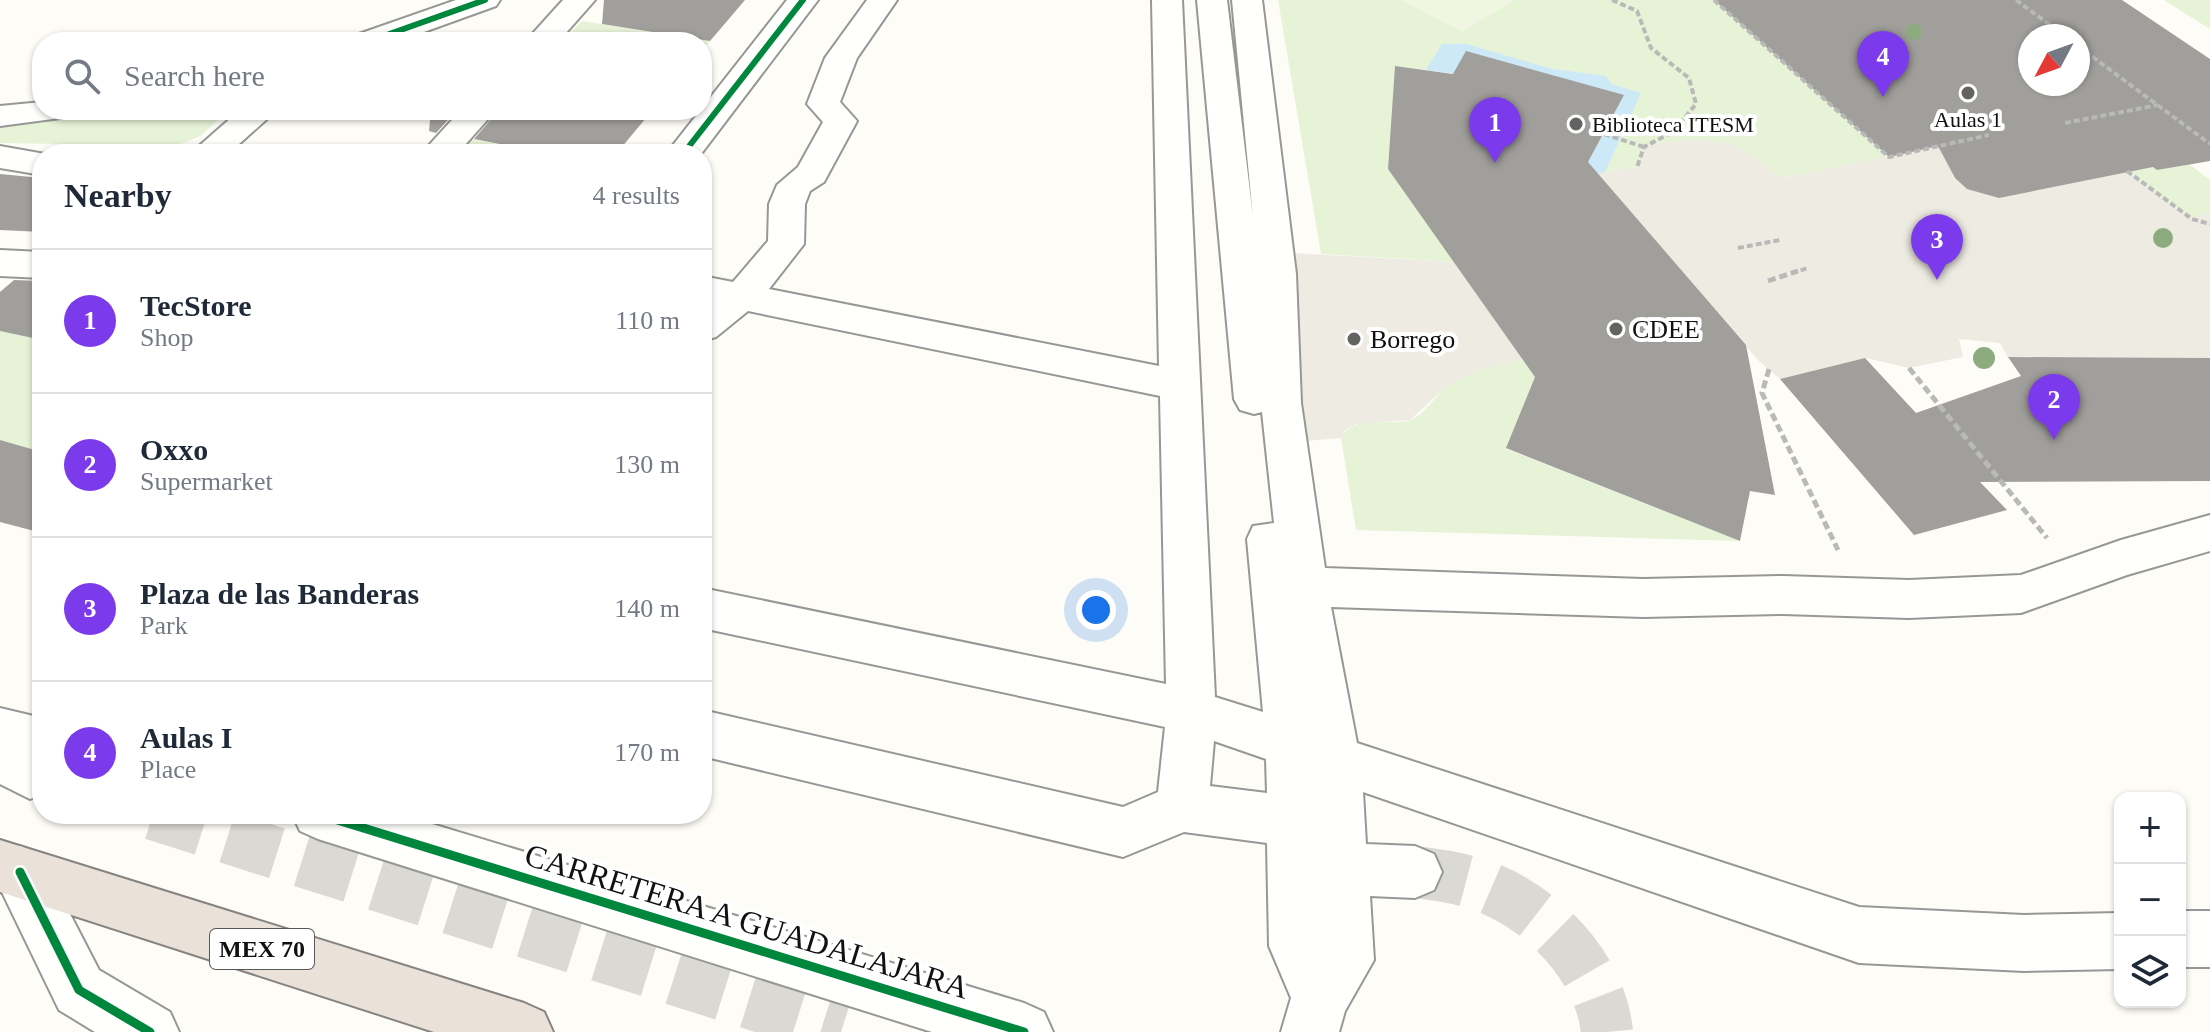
<!DOCTYPE html>
<html lang="en">
<head>
<meta charset="utf-8">
<style>
	body { margin:0; font-family:"Times New Roman",serif; background:#f6f6f7; color:#1f2937 }
	.controls { position:absolute; right:24px; bottom:24px; display:grid; overflow:hidden; border-radius:16px; box-shadow:0 2px 6px #0004 }
	.controls button { width:72px; height:72px; display:grid; place-items:center; padding:0; border:0; border-bottom:2px solid #e0e1e3; background:#fff; color:#1f2937; font:40px sans-serif }
	.compass { position:absolute; left:2018px; top:24px; width:72px; height:72px; border-radius:50%; background:#fff; box-shadow:0 2px 6px #0004; rotate:229deg }
	.you { position:absolute; left:1096px; top:610px; width:28px; height:28px; margin:-20px; border:6px solid #fff; border-radius:50%; background:#1a73e8; box-shadow:0 0 0 12px #1a73e833 }
	.badge { display:grid; place-items:center; width:52px; height:52px; border-radius:50%; background:#7c3aed; color:#fff; font-size:26px; font-weight:700 }
	.pin { position:absolute; translate:-50% -66px; filter:drop-shadow(0 2px 4px #0008) }
	.pin::after { content:''; position:absolute; top:42px; width:28px; height:24px; background:inherit; clip-path:polygon(0 0,100% 0,50% 100%) }
	.list { margin:0; padding:0; list-style:none }
	h2 { display:flex; justify-content:space-between; align-items:center; height:104px; margin:0; padding:0 32px; font-size:34px }
	h2 small { font-size:26px; font-weight:400; color:#747a83 }
	.list li { display:grid; grid-template-columns:52px 1fr auto; gap:24px; align-items:center; box-sizing:border-box; height:144px; padding:0 32px; border-top:2px solid #e0e1e3 }
	.list b { display:block; font-size:30px; white-space:nowrap }
	.list p { margin:0; font-size:26px; white-space:nowrap; color:#747a83 }
	.list em { font-size:26px; font-style:normal; color:#747a83 }
	.icon { flex:none; width:44px; height:44px; fill:none; stroke:currentColor; stroke-width:2; stroke-linecap:round; stroke-linejoin:round }
	.map { position:relative; flex:none; width:2210px; height:1032px; overflow:hidden }
	.search { position:absolute; background:#fff; box-shadow:0 2px 6px #0004; left:32px; top:32px; width:680px; height:88px; display:flex; align-items:center; gap:20px; box-sizing:border-box; padding:0 28px; border-radius:32px; color:#747a83; font-size:30px }
	.panel { position:absolute; background:#fff; box-shadow:0 2px 6px #0004; left:32px; top:144px; width:680px; height:680px; border-radius:32px }
	.map>svg:first-child { display:block }
</style>
</head>
<body>
<div class="map">
<svg width="2210" height="1032" viewBox="0 0 2210 1032">
	<rect width="100%" height="100%" fill="#fdfcf7"/>
	<g fill="#e7f3d7">
		<polygon points="1278,0 1714,0 1889,157 1781,178 1743,148 1658,143 1644,147 1637,167 1597,173 1587,164 1624,95 1395,66 1454,262 1321,254"/>
		<polygon points="2164,0 2210,0 2210,29"/>
		<polygon points="582,21 710,41 702,50 702,42 562,42"/>
		<polygon points="93,110 230,110 200,136 176,146 0,143 0,122"/>
		<polygon points="470,139 552,154 456,154"/>
		<polygon points="2138,154 2158,170 2189,164 2210,180 2210,212 2192,219 2127,171"/>
		<polygon points="0,331 42,340 42,452 0,440"/>
		<path d="M1523,359l12,18 -28,72 233,92 -384,-11 -15,-92c12,-25 47,-11 69,-18 15,-5 25,-24 37,-34 19,-16 52,-20 76,-27z"/>
	</g>
	<polygon fill="#f0f6e1" points="1401,0 1515,0 1462,32"/>
	<g fill="#edebe2">
		<polygon points="1989,135 1948,165 1955,178 1967,189 1999,197 2127,171 2192,219 2210,212 2210,358 2008,357 2000,343 1959,339 1963,357 1909,368 1865,358 1780,379 1758,360 1597,173 1637,167 1644,147 1658,143 1700,139 1724,143 1743,148 1782,178"/>
		<polygon points="1290,253 1454,262 1523,359 1477,371 1449,384 1410,420 1356,424 1345,430 1341,438 1305,441 1298,394"/>
	</g>
	<polygon fill="#cde8f7" points="1442,44 1466,44 1553,69 1606,76 1611,84 1641,93 1605,172 1597,173 1587,164 1624,95 1426,70"/>
	<g fill="#a19f9c" fill-rule="evenodd">
		<polygon points="604,0 745,0 710,41 602,24"/>
		<path d="M1714,0h408l88,59v102l-53,9 -4,-3 -154,31 -32,-9 -12,-11 -17,-32 -49,11zM2030,36h48v48h-48z"/>
		<polygon points="1466,51 1624,95 1588,162 1746,345 1775,495 1750,491 1740,541 1506,448 1535,377 1388,169 1395,66 1453,74"/>
		<polygon points="431,110 457,110 436,133 429,131"/>
		<polygon points="499,110 603,110 646,118 616,154 552,154 474,139"/>
		<polygon points="0,174 42,178 42,232 0,230"/>
		<polygon points="14,280 42,281 42,340 0,331 0,292"/>
		<polygon points="2008,357 2210,358 2210,481 1980,482 2007,510 1914,535 1780,379 1865,358 1916,413 2021,376"/>
		<polygon points="0,440 42,452 42,533 0,522"/>
	</g>
	<g fill="none" stroke-linecap="round" stroke-linejoin="round">
		<g stroke="#dad9d4" stroke-width="52" stroke-dasharray="52 26" stroke-linecap="butt">
			<polyline points="153,814 841,1032"/>
			<path d="M1415,872c26,3 53,7 78,18 56,24 108,81 114,142"/>
		</g>
		<defs>
			<g id="minor">
				<polygon points="456,0 500,0 496,6 396,42 351,42 356,35"/>
				<polygon points="563,0 595,0 558,42 525,42"/>
				<polygon points="787,0 818,0 701,154 666,154"/>
				<path d="M867,0h30l-40,58 -17,44 17,19 -33,61 -14,9 -5,13 -1,40 -35,45 390,77 -7,-366h30l33,697 48,15 -16,-173 6,-13 21,-3 -12,-111 -8,2 -14,-4 -6,-11 -37,-399h30l26,217 -21,-217h30l34,274 5,129 24,165 318,11 140,-3 126,4 112,-5 100,-35 89,-25v36l-83,24 -106,38 -112,5 -126,-4 -140,3 -312,-10 26,136 502,164 165,8 96,-2v56l-96,2 -165,-8 -496,-171 3,52 49,2 19,8 8,18 -8,18 -19,8 -45,-2 4,64 -29,51 -6,21h-58l10,-34 -22,-52 -2,-103 -83,-11 -61,25 -421,-101v-46l421,97 35,-15 7,-65 -463,-99v-40l464,96 -6,-288 -412,-85 -32,26 -14,4v-34l5,-4 -5,-1v-26l31,6 35,-41 1,-37 8,-19 21,-18 25,-45 -16,-18 18,-46zM1214,741l52,18 1,34 -57,-7z"/>
				<polygon points="42,102 42,110 73,110 68,117 0,126 0,106"/>
				<polygon points="240,110 277,110 228,154 190,154"/>
				<polygon points="461,110 496,110 457,154 421,154"/>
				<polygon points="0,146 45,154 42,154 42,175 0,168"/>
				<polygon points="0,250 42,252 42,278 0,276"/>
				<polygon points="0,708 42,718 42,794 30,799 0,784"/>
				<polygon points="292,814 399,814 1024,1003 1044,1012 1053,1032 932,1032 318,839 300,831"/>
				<polygon points="20,846 39,854 99,970 170,1012 179,1032 95,1032 59,1010 0,888 1,854"/>
				<rect x="2180" y="911" width="30" height="56"/>
			</g>
			<polygon id="highway" points="0,840 524,1003 544,1012 553,1032 434,1032 0,892"/>
		</defs>
		<use href="#minor" stroke="#979795" stroke-width="4"/>
		<use href="#highway" stroke="#858482" stroke-width="4"/>
		<g stroke="#b9b9b8" stroke-width="4" stroke-dasharray="6 3" stroke-linecap="butt">
			<polyline points="1612,0 1637,11 1651,48 1689,78 1696,104 1674,131 1644,147 1637,167"/>
			<polyline points="1714,0 1889,157 1989,135"/>
			<polyline points="2016,0 2065,36"/>
			<polyline points="2078,46 2210,144"/>
			<polyline points="2065,123 2158,105"/>
			<polyline points="1604,134 1644,147"/>
			<polyline points="2127,171 2192,219 2210,224"/>
			<polyline points="1738,248 1780,240"/>
			<polyline points="1792,273 1808,268"/>
		</g>
		<g stroke="#b9b9b8" stroke-width="5" stroke-dasharray="8 4" stroke-linecap="butt">
			<polyline points="1768,281 1798,271"/>
			<polyline points="1909,368 2047,538"/>
			<polyline points="1769,369 1762,393 1838,550"/>
		</g>
		<use href="#minor" fill="#fffffe" fill-rule="evenodd"/>
		<use href="#highway" fill="#eae1d8" fill-rule="evenodd"/>
		<defs>
			<g id="cycleway-far1">
				<polyline points="367,42 485,0"/>
				<polyline points="683,154 803,0"/>
			</g>
			<g id="cycleway">
				<polyline points="318,814 1024,1032"/>
				<polyline points="20,872 79,990 150,1032"/>
			</g>
		</defs>
		<use href="#cycleway-far1" stroke="#fff" stroke-width="10"/>
		<use href="#cycleway" stroke="#fff" stroke-width="14"/>
		<use href="#cycleway-far1" stroke="#00873e" stroke-width="6"/>
		<use href="#cycleway" stroke="#00873e" stroke-width="9"/>
	</g>
	<g fill="#8cac80">
		<circle cx="1914" cy="32" r="8"/>
		<circle cx="2163" cy="238" r="10"/>
		<circle cx="1984" cy="358" r="11"/>
	</g>
	<g fill="#646362" stroke="#fff" stroke-width="3">
		<circle cx="1968" cy="93" r="8"/>
		<circle cx="1576" cy="124" r="8"/>
		<circle cx="1616" cy="329" r="8"/>
		<circle cx="1354" cy="339" r="8"/>
	</g>
	<g text-anchor="middle" dominant-baseline="central" stroke-width="8" stroke-linejoin="round" paint-order="stroke">
		<g font-size="22" fill="#111" stroke="#fff">
			<text x="1968" y="119">Aulas 1</text>
			<text x="1592" y="124" text-anchor="start">Biblioteca ITESM</text>
		</g>
		<rect fill="#fff" stroke="#585858" stroke-width="2" x="210" y="929" width="104" height="40" rx="6"/>
		<g font-size="24" font-weight="bold" fill="#111">
			<text x="262" y="949">MEX 70</text>
		</g>
		<g font-size="26" fill="#111" stroke="#fff" text-anchor="start">
			<text x="1632" y="329">CDEE</text>
			<text x="1370" y="339">Borrego</text>
		</g>
		<g font-size="32" fill="#111" stroke="#fff">
			<text transform="translate(747 921) rotate(17)">CARRETERA A GUADALAJARA</text>
		</g>
	</g>
</svg>
<div class="controls">
<button>+</button>
<button>−</button>
<button><svg class="icon" aria-label="layers" viewBox="0 0 24 24"><path d="M12 4l9 5-9 5-9-5zM3 14l9 5 9-5"/></svg></button>
</div>
<svg class="compass" viewBox="-18 -18 36 36"><path d="M0-13l5 13h-10z" fill="#e53935"/><path d="M0 13l5-13h-10z" fill="#747a83"/></svg>
<div class="you"></div>
<div class="pin badge" style="left:1495px;top:163px">1</div>
<div class="pin badge" style="left:2054px;top:440px">2</div>
<div class="pin badge" style="left:1937px;top:280px">3</div>
<div class="pin badge" style="left:1883px;top:97px">4</div>
<div class="search"><svg class="icon" aria-label="search" viewBox="0 0 24 24"><circle cx="10" cy="10" r="6"/><path d="M15 15l6 6"/></svg>Search here</div>
<section class="panel">
<h2>Nearby<small>4 results</small></h2>
<ul class="list">
<li><span class="badge">1</span><div><b>TecStore</b><p>Shop</p></div><em>110 m</em></li>
<li><span class="badge">2</span><div><b>Oxxo</b><p>Supermarket</p></div><em>130 m</em></li>
<li><span class="badge">3</span><div><b>Plaza de las Banderas</b><p>Park</p></div><em>140 m</em></li>
<li><span class="badge">4</span><div><b>Aulas I</b><p>Place</p></div><em>170 m</em></li>
</ul>
</section>
</div>
</body>
</html>
